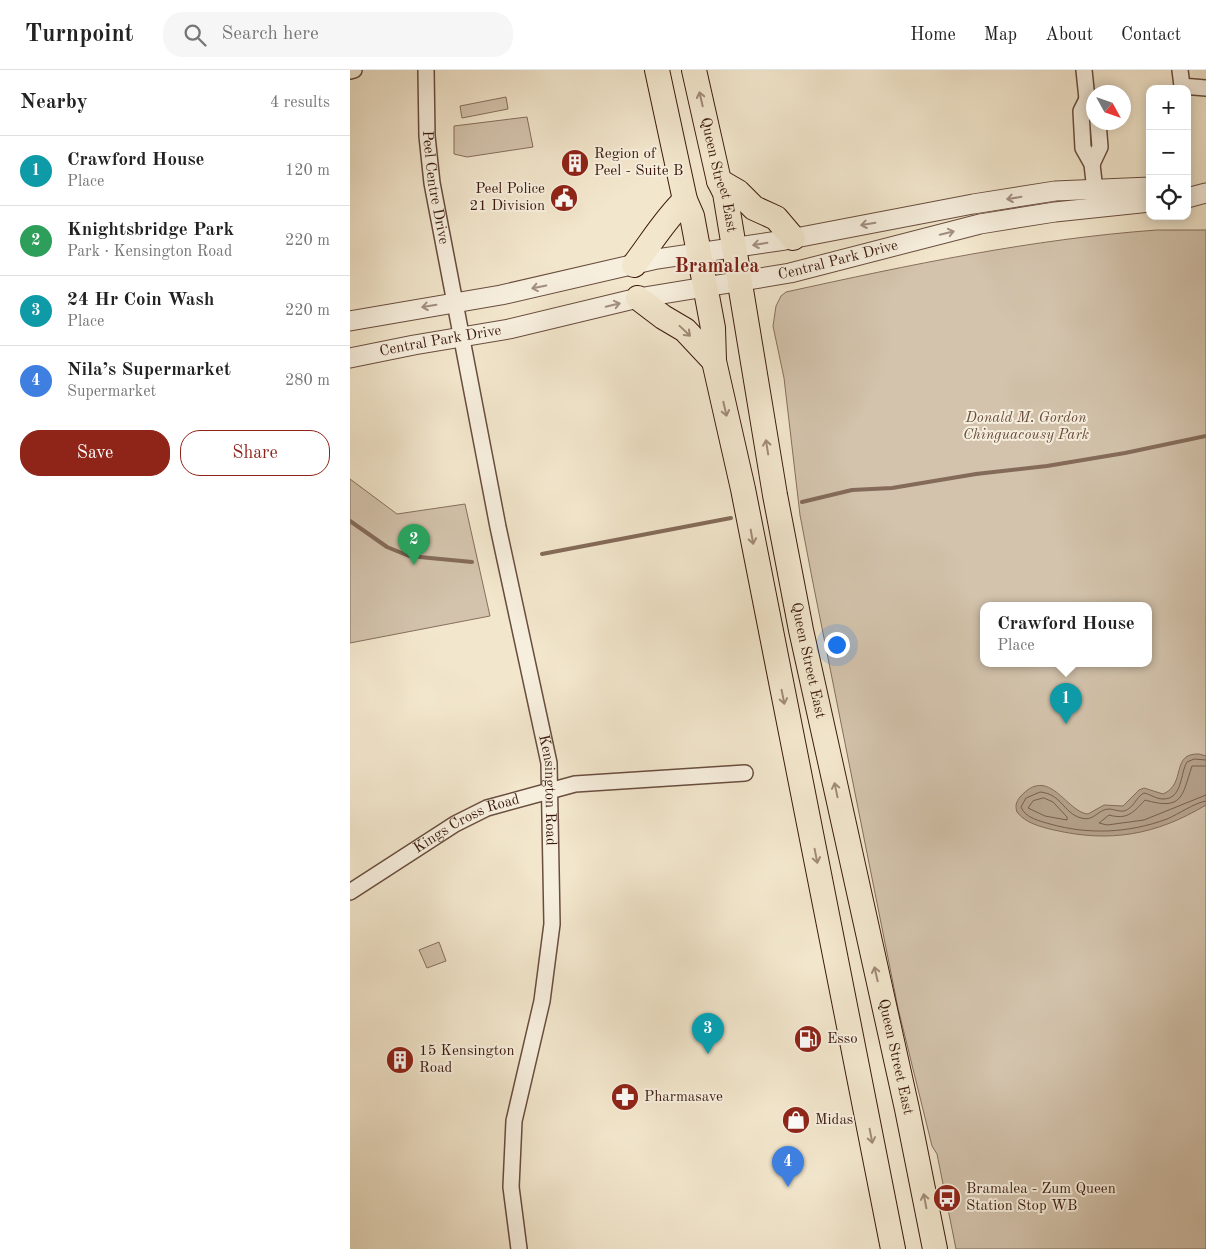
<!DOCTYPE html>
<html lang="en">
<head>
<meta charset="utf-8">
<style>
	body { margin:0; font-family:"Old Standard TT",serif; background:#f6f6f6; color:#222 }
	.controls { position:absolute; right:15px; top:15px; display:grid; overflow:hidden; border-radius:10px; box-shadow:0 2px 12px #0003 }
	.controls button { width:45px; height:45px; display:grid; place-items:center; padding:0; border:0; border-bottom:1px solid #e0e0e0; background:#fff; color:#222; font:25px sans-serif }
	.compass { position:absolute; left:736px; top:15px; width:45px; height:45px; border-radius:50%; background:#fff; box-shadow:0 2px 12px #0003; rotate:130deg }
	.you { position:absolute; left:486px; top:574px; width:18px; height:18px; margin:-12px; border:4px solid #fff; border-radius:50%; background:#1a73e8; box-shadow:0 0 0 8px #1a73e833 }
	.badge { display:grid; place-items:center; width:32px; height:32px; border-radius:50%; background:#8f2418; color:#fff; font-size:16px; font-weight:700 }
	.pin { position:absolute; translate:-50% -41px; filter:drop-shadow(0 1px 2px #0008) }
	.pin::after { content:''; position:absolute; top:26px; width:18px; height:15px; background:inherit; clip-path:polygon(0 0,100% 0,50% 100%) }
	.popup { position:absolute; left:630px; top:532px; width:172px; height:65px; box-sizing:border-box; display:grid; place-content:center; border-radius:10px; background:#fff; filter:drop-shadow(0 1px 4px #0005); font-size:16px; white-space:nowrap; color:#767676 }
	.popup b { font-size:19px; color:#222 }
	.popup::after { content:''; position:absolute; left:50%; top:100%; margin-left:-10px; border:10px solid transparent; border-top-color:#fff }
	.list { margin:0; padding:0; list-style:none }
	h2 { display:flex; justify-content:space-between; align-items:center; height:65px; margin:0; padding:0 20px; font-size:21px }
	h2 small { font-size:16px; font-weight:400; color:#767676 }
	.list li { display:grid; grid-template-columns:32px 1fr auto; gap:15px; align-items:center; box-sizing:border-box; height:70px; padding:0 20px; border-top:1px solid #e0e0e0 }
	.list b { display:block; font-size:19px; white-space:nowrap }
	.list p { margin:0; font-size:16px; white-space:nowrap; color:#767676 }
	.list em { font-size:16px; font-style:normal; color:#767676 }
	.actions { display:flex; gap:10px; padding:15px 20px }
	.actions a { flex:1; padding:11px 0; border:1px solid #8f2418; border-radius:20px; text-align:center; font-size:18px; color:#8f2418 }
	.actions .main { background:#8f2418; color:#fff }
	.icon { flex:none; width:28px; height:28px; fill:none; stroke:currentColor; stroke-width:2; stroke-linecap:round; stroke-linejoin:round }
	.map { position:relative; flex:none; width:856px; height:1179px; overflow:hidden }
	header { display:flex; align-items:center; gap:30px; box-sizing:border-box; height:70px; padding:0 25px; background:#fff; border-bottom:1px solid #e0e0e0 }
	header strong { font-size:24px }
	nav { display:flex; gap:28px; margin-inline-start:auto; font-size:18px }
	.search { width:350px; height:45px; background:#f6f6f6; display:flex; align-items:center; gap:12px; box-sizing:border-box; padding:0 18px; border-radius:20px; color:#767676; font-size:19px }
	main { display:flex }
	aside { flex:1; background:#fff }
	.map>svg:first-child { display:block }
</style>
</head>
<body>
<header>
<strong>Turnpoint</strong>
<div class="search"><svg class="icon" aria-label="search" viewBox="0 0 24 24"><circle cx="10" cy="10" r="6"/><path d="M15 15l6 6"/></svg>Search here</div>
<nav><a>Home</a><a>Map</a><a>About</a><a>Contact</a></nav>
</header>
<main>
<aside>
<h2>Nearby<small>4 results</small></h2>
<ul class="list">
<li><span class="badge" style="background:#0f9aa8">1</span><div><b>Crawford House</b><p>Place</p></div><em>120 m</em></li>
<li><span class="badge" style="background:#2e9e5b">2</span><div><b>Knightsbridge Park</b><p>Park · Kensington Road</p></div><em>220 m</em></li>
<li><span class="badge" style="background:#0f9aa8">3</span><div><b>24 Hr Coin Wash</b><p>Place</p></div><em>220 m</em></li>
<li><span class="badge" style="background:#3f7fe0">4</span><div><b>Nila’s Supermarket</b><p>Supermarket</p></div><em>280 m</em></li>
</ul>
<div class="actions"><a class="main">Save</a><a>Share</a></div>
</aside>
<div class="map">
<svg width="856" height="1179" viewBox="0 0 856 1179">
	<rect width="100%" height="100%" fill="#f2e6cc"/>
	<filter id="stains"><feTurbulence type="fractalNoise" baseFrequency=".004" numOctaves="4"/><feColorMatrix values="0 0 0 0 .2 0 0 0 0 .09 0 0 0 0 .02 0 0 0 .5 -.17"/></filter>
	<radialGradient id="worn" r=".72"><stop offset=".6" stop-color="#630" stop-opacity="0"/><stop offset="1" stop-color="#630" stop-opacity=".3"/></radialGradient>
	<g fill="#d3c3ac" stroke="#876e5d" fill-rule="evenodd">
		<polygon points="156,27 158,39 112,48 110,36"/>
		<polygon points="177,47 183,77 117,87 104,84 104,56"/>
		<path d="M807,160h49v1019h-250l-19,-95 -5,-8 -34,-138 -86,-430 -12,-63 -16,-137 -11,-52 3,-20 5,-10 5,-4c123,-27 246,-53 371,-62zM634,535h164v58h-164z"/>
		<polygon points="0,409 47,444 115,434 140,546 0,573"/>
		<polygon points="89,872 96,891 77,898 69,880"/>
	</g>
	<path fill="#b4a18b" stroke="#846b59" d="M849,684l7,2v49c-50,30 -96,38 -152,25 -13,-3 -29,-7 -37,-18 -2,-6 -1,-10 3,-15 29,-33 46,15 68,17l16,-9 19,1 16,-16 5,-2 19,6c24,-10 7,-41 36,-40z"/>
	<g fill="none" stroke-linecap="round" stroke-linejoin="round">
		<g stroke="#785e4c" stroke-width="1">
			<path d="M856,690l-12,-1 -7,3c-7,11 -4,37 -24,37 -7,0 -13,-5 -19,-6 -8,4 -10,15 -20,18 -5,1 -10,-2 -15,-2 -11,0 -15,13 -28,9 -18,-5 -19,-24 -41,-26l-14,6 -5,9c4,11 19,14 29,17 39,11 79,9 117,-5 12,-5 27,-16 39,-18"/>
			<path d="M856,696h-14c-10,30 -9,45 -47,34 -12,13 -18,20 -36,15l-10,8 8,2 37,-5 62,-25"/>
			<polygon points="694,728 703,732 717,747 717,750 695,746 678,738 683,731"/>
		</g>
		<g stroke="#846b59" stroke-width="4">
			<polyline points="452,432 502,420 542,418 626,404 697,396 775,383 856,366"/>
			<polyline points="0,451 37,477 59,486 122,492"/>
			<polyline points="192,484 381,448"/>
		</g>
		<defs>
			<g id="minor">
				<path id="s1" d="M76,0l1,66 5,47 66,344 51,236 3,161 -10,77 -28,120 -3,66 8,62"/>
				<polyline points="734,0 737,29 743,36"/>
				<polyline points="830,0 832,16 856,18"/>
				<polyline points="0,1 4,0"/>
				<polyline points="737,29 731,41 733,78 742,94 746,130"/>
				<polyline points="742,94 750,77 748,52"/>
				<path id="s2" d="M0,822l105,-68 32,-16 88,-24 170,-11"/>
			</g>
			<g id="tertiary">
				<polyline points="837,128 856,123"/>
				<polyline points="0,251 151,225 307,189 435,170 623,134 705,121 800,117"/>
				<path id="s3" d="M0,288l64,-13 95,-16 129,-31 152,-25 190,-49 75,-12 95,-10"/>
			</g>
			<g id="primary">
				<polyline points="307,0 335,130 342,146 363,258 364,291 393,419 543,1179"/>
				<path id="s4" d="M344,0l25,111 6,12 50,302 26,135 106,479 28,140"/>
				<polyline points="369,111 388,122 404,138 426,148 443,168"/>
				<path d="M284,195c17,-22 31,-46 51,-65"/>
				<polyline points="288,228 313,247 335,260 364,291"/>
			</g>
		</defs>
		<use href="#minor" stroke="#694d3e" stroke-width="18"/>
		<use href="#tertiary" stroke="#694d3e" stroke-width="21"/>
		<use href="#primary" stroke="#3b1a0e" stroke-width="26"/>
		<use href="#minor" stroke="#f7efde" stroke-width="15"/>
		<use href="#tertiary" stroke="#f7efde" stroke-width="19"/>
		<use href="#primary" stroke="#f2e6cc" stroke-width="24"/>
	</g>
	<defs><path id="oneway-shaft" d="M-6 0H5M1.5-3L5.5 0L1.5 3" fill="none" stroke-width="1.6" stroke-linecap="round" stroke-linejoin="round" transform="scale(1.25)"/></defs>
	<g stroke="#a08a76">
		<use href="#oneway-shaft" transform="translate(351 29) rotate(-103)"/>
		<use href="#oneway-shaft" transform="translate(335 261) rotate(43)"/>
		<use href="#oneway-shaft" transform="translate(375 339) rotate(77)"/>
		<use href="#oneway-shaft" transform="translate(417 377) rotate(-99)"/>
		<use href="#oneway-shaft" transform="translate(402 467) rotate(80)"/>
		<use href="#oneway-shaft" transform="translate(433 627) rotate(79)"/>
		<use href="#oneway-shaft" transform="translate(486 720) rotate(-102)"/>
		<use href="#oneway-shaft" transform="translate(466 786) rotate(79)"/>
		<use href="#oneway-shaft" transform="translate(526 904) rotate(-103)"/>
		<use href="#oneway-shaft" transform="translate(521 1066) rotate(79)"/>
		<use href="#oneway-shaft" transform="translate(575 1131) rotate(-101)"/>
	</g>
	<g stroke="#a28f80">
		<use href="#oneway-shaft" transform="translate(664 128) rotate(171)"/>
		<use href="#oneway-shaft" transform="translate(518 154) rotate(171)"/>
		<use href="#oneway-shaft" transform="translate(597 163) rotate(-14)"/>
		<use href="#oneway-shaft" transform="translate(410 174) rotate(171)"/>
		<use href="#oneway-shaft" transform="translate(189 217) rotate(168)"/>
		<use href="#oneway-shaft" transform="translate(263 235) rotate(-14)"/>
		<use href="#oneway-shaft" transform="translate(79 236) rotate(171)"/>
	</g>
	<defs>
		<symbol id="building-disc" viewBox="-11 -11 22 22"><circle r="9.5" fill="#8f2418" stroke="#f7efde"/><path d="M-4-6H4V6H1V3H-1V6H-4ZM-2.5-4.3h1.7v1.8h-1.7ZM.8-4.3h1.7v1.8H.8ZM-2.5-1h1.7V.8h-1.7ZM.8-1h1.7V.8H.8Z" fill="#fff"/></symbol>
		<symbol id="civic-disc" viewBox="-11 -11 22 22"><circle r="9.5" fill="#8f2418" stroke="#f7efde"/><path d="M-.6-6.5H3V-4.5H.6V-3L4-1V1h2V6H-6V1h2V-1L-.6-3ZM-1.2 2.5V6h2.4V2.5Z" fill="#fff"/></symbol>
		<symbol id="fuel-disc" viewBox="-11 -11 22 22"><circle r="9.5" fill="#8f2418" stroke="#f7efde"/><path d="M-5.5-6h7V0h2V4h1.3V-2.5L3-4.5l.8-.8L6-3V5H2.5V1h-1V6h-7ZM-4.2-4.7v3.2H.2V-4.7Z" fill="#fff"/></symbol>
		<symbol id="pharmacy-disc" viewBox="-11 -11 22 22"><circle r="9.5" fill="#8f2418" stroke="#f7efde"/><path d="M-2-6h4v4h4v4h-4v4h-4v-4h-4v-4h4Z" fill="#fff"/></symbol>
		<symbol id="shop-disc" viewBox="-11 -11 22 22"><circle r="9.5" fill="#8f2418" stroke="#f7efde"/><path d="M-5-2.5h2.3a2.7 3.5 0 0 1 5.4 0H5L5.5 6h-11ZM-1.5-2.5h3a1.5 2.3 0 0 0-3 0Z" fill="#fff"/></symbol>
		<symbol id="bus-disc" viewBox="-11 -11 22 22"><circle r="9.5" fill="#8f2418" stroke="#f7efde"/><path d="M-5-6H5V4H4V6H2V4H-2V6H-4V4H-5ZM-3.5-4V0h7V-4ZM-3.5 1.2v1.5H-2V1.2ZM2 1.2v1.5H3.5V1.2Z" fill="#fff"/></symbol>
	</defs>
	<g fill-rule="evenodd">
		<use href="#building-disc" x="209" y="77" width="32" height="32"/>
		<use href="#civic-disc" x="198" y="112" width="32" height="32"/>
		<use href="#fuel-disc" x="442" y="953" width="32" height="32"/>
		<use href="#building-disc" x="34" y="974" width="32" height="32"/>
		<use href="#pharmacy-disc" x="259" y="1011" width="32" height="32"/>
		<use href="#shop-disc" x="430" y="1034" width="32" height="32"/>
		<use href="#bus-disc" x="581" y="1112" width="32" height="32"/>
	</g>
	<g text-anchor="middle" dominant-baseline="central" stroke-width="4" stroke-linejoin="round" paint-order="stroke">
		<g font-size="15" fill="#3b1a0e" stroke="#f7efde" text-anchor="start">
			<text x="244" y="84">Region of<tspan x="244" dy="17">Peel - Suite B</tspan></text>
			<text x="195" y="119" text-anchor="end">Peel Police<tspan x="195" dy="17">21 Division</tspan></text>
			<text x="477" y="969">Esso</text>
			<text x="69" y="981">15 Kensington<tspan x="69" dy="17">Road</tspan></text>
			<text x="294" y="1027">Pharmasave</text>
			<text x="465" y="1050">Midas</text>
			<text x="616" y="1119">Bramalea - Zum Queen<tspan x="616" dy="17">Station Stop WB</tspan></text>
		</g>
		<g font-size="15" fill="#3b1a0e" stroke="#f7efde">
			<text stroke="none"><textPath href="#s4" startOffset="108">Queen Street East</textPath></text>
			<text stroke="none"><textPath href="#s1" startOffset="118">Peel Centre Drive</textPath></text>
			<text stroke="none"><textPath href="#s3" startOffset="498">Central Park Drive</textPath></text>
			<text stroke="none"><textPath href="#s3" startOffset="92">Central Park Drive</textPath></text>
			<text stroke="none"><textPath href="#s4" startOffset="602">Queen Street East</textPath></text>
			<text stroke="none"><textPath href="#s1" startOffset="732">Kensington Road</textPath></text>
			<text stroke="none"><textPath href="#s2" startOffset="136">Kings Cross Road</textPath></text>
			<text stroke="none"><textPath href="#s4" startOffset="1008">Queen Street East</textPath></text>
		</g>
		<g font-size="15" font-style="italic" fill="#694d3d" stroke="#f7efde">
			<text x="676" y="348">Donald M. Gordon<tspan x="676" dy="17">Chinguacousy Park</tspan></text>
		</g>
		<g font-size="20" font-weight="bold" fill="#7a1f14" stroke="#f7efde">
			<text x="367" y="197">Bramalea</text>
		</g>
	</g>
	<rect width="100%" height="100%" filter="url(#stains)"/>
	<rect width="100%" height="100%" fill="url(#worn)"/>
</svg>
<div class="controls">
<button>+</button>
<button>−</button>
<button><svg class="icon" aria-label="locate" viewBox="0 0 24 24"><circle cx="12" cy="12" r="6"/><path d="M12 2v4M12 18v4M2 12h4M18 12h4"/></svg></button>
</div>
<svg class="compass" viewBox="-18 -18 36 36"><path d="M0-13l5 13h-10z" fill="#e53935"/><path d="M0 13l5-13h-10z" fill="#767676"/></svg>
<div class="you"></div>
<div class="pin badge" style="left:716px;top:654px;background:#0f9aa8">1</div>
<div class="popup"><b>Crawford House</b>Place</div>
<div class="pin badge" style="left:64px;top:495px;background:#2e9e5b">2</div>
<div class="pin badge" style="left:358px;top:984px;background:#0f9aa8">3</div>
<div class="pin badge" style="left:438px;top:1117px;background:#3f7fe0">4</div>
</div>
</main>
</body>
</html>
